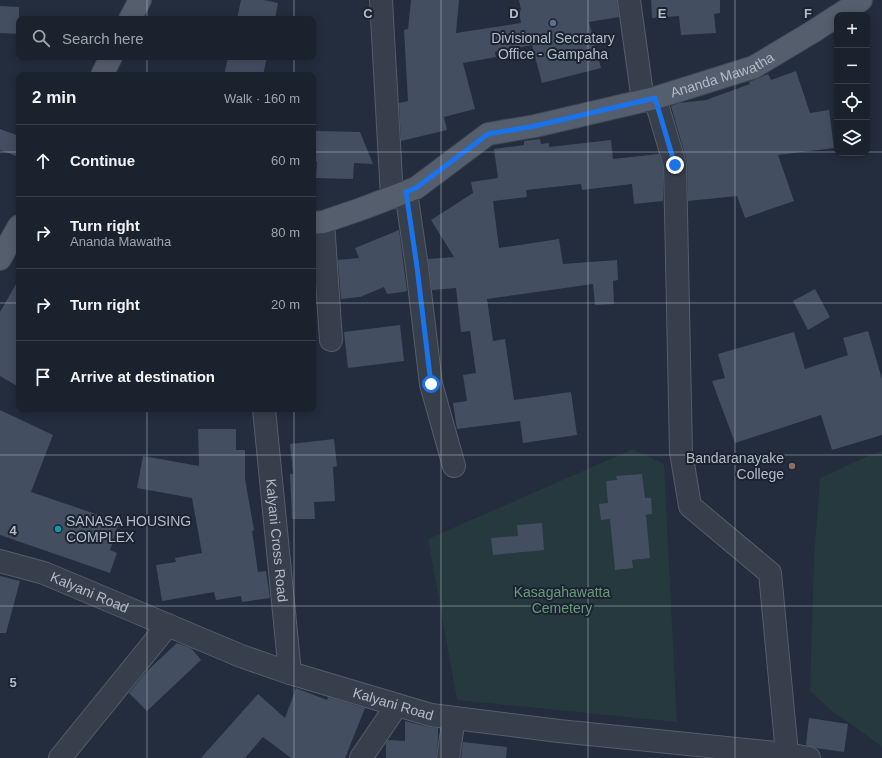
<!DOCTYPE html>
<html lang="en">
<head>
<meta charset="utf-8">
<style>
	body { margin:0; font-family:Helvetica,sans-serif; background:#272f3a; color:#f1f3f6 }
	.controls { position:absolute; right:12px; top:12px; display:grid; overflow:hidden; border-radius:8px; box-shadow:0 2px 10px #0003 }
	.controls button { width:36px; height:36px; display:grid; place-items:center; padding:0; border:0; border-bottom:1px solid #383f4a; background:#1a222e; color:#f1f3f6; font:20px sans-serif }
	.stop { position:absolute; width:12px; height:12px; margin:-9px; border:3px solid #1a73e8; border-radius:50%; background:#fff }
	.stop.end { background:#1a73e8; border-color:#fff; box-shadow:0 1px 4px #0008 }
	.list { margin:0; padding:0; list-style:none }
	h2 { display:flex; justify-content:space-between; align-items:center; height:52px; margin:0; padding:0 16px; font-size:17px }
	h2 small { font-size:13px; font-weight:400; color:#9fa4aa }
	.list li { display:grid; grid-template-columns:26px 1fr auto; gap:12px; align-items:center; box-sizing:border-box; height:72px; padding:0 16px; border-top:1px solid #383f4a }
	.list b { display:block; font-size:15px; white-space:nowrap }
	.list p { margin:0; font-size:13px; white-space:nowrap; color:#9fa4aa }
	.list em { font-size:13px; font-style:normal; color:#9fa4aa }
	.icon { flex:none; width:22px; height:22px; fill:none; stroke:currentColor; stroke-width:2; stroke-linecap:round; stroke-linejoin:round }
	.map { position:relative; flex:none; width:882px; height:758px; overflow:hidden }
	.search { position:absolute; background:#1a222e; box-shadow:0 2px 10px #0003; left:16px; top:16px; width:300px; height:44px; display:flex; align-items:center; gap:10px; box-sizing:border-box; padding:0 14px; border-radius:8px; color:#9fa4aa; font-size:15px }
	.panel { position:absolute; background:#1a222e; box-shadow:0 2px 10px #0003; left:16px; top:72px; width:300px; height:340px; border-radius:8px }
	.map>svg:first-child { display:block }
</style>
</head>
<body>
<div class="map">
<svg width="882" height="758" viewBox="0 0 882 758">
	<rect width="100%" height="100%" fill="#232d3d"/>
	<g fill="#25393e">
		<polygon points="633,449 664,464 677,722 457,700 428,539"/>
		<polygon points="882,451 882,747 861,731 833,712 810,691 814,557 820,478 868,456"/>
	</g>
	<g fill="#444e61">
		<polygon points="241,0 264,0 278,3 275,19 237,19"/>
		<polygon points="411,0 459,0 456,33 521,23 519,11 521,10 519,0 617,0 619,17 589,22 601,68 542,83 532,45 495,52 496,57 463,63 475,109 444,117 447,130 401,141 399,103 408,101 404,30 408,29"/>
		<polygon points="651,0 720,0 720,13 714,14 716,33 681,35 679,16 652,18"/>
		<polygon points="0,6 19,7 19,34 0,33"/>
		<polygon points="228,57 267,57 263,75 224,75"/>
		<polygon points="796,71 810,113 829,110 834,148 778,155 794,201 745,218 737,196 688,201 687,162 671,106 679,103 706,100 750,84 749,82 768,74 771,80"/>
		<polygon points="0,129 19,136 19,157 0,150"/>
		<polygon points="316,131 360,132 373,164 354,163 353,179 316,178 317,162 315,162"/>
		<polygon points="540,139 541,144 549,143 549,147 611,140 613,159 659,154 663,167 663,201 634,204 632,184 582,190 581,184 526,190 527,197 493,201 499,248 559,239 563,264 617,260 618,280 613,281 614,304 595,305 593,284 487,299 493,341 505,339 514,400 571,392 577,435 523,443 520,421 457,429 453,403 467,401 463,375 476,373 470,331 461,332 456,288 432,290 428,259 454,257 431,220 473,193 471,182 498,178 494,149 524,145 524,141"/>
		<polygon points="399,230 407,291 403,292 387,294 384,287 360,297 341,299 338,260 359,258 355,248"/>
		<polygon points="313,263 316,302 313,302"/>
		<polygon points="19,279 19,387 0,376 0,312"/>
		<polygon points="815,289 830,317 808,330 793,301"/>
		<polygon points="400,325 404,361 348,368 344,332"/>
		<polygon points="868,331 882,379 882,435 832,450 821,415 735,443 712,381 725,378 718,354 794,332 805,369 848,355 843,338"/>
		<polygon points="0,410 53,435 31,492 119,522 110,550 117,553 110,573 0,535"/>
		<polygon points="198,429 236,429 236,450 245,450 245,479 254,530 252,531 258,572 266,571 270,598 242,602 241,596 216,600 214,592 162,601 156,565 176,562 175,558 202,553 192,498 137,488 143,456 199,466"/>
		<polygon points="334,439 337,466 333,467 335,501 314,502 315,519 292,519 290,474 293,474 290,444"/>
		<polygon points="642,474 645,498 651,498 652,514 646,515 650,558 632,560 633,568 615,570 610,519 601,520 599,504 608,503 606,481 617,480 616,476"/>
		<polygon points="542,523 544,550 493,555 491,538 518,536 517,525"/>
		<polygon points="0,576 20,581 6,633 0,633"/>
		<polygon points="177,643 191,648 201,660 147,711 129,693 146,672"/>
		<polygon points="296,688 327,700 328,697 365,708 345,758 291,758 263,737 245,758 201,758 258,694 285,718"/>
		<polygon points="809,718 848,724 844,752 816,748 806,745"/>
		<polygon points="405,721 428,727 438,728 438,739 436,758 386,758 386,743 388,740 405,741"/>
		<polygon points="463,742 507,747 506,758 461,758"/>
	</g>
	<g fill="none" stroke-linecap="round" stroke-linejoin="round">
		<defs>
			<g id="minor">
				<polyline points="381,0 392,197"/>
				<polyline points="629,0 643,101"/>
				<polyline points="655,98 675,165 681,452 690,506 770,573 786,743 786,754"/>
				<polyline points="406,192 417,267 431,384 454,466"/>
				<polyline points="323,222 331,340"/>
				<path id="s1" d="M264,409l26,264"/>
				<path id="s2" d="M0,561l44,12 197,83 49,17 141,42 128,16 227,23 23,4"/>
				<polyline points="60,758 168,625"/>
				<polyline points="361,758 397,705"/>
				<polyline points="448,758 454,718"/>
			</g>
			<g id="major">
				<polyline points="839,15 861,0"/>
				<polyline points="130,19 140,0"/>
				<polyline points="102,75 111,57"/>
				<path id="s3" d="M313,223l10,-1 41,-14 52,-20 72,-54 47,-8 120,-28 99,-31 60,-36 23,-15"/>
				<polyline points="0,259 19,226"/>
			</g>
		</defs>
		<use href="#minor" stroke="#555d6b" stroke-width="24"/>
		<use href="#major" stroke="#404856" stroke-width="24"/>
		<use href="#minor" stroke="#373f4d" stroke-width="22"/>
		<use href="#major" stroke="#555e6d" stroke-width="22"/>
	</g>
	<g fill="none" stroke-linecap="round" stroke-linejoin="round">
		<polyline stroke="#1a73e8" stroke-width="5" points="431,384 417,267 406,192 416,188 488,134 535,126 655,98 675,165"/>
	</g>
	<path fill="none" stroke="#b3bac8" stroke-width="1" stroke-opacity="0.55" d="M147,0v19M294,0v19M441,0v758M588,0v758M735,0v758M147,57v18M294,57v18M0,152h19M313,152h524M867,152h15M0,303h19M313,303h569M147,409v349M294,409v349M0,455h882M0,606h882"/>
	<circle fill="#5c6f8a" stroke="#1c2432" stroke-width="1.5" cx="553" cy="23" r="4"/>
	<circle fill="#8d6e63" stroke="#1c2432" stroke-width="1.5" cx="792" cy="466" r="4"/>
	<circle fill="#0f9aa8" stroke="#1c2432" stroke-width="1.5" cx="58" cy="529" r="4"/>
	<g text-anchor="middle" dominant-baseline="central" stroke-width="4" stroke-linejoin="round" paint-order="stroke">
		<g font-size="14" fill="#b3bac8" stroke="#1c2432">
			<text x="553" y="38">Divisional Secratary<tspan x="553" dy="16">Office - Gampaha</tspan></text>
			<text x="784" y="458" text-anchor="end">Bandaranayake<tspan x="784" dy="16">College</tspan></text>
			<text x="66" y="521" text-anchor="start">SANASA HOUSING<tspan x="66" dy="16">COMPLEX</tspan></text>
		</g>
		<g font-size="14" fill="#b3bac8" stroke="#1c2432">
			<text stroke="none"><textPath href="#s3" startOffset="441">Ananda Mawatha</textPath></text>
			<text stroke="none"><textPath href="#s1" startOffset="132">Kalyani Cross Road</textPath></text>
			<text stroke="none"><textPath href="#s2" startOffset="95">Kalyani Road</textPath></text>
			<text stroke="none"><textPath href="#s2" startOffset="419">Kalyani Road</textPath></text>
		</g>
		<g font-size="14" fill="#6a9977" stroke="#1c2432">
			<text x="562" y="592">Kasagahawatta<tspan x="562" dy="16">Cemetery</tspan></text>
		</g>
	</g>
	<g font-size="13" text-anchor="middle" font-weight="bold" fill="#b3bac8" stroke="#1c2432" stroke-width="4" stroke-linejoin="round" paint-order="stroke">
		<text x="368" y="18">C</text>
		<text x="514" y="18">D</text>
		<text x="662" y="18">E</text>
		<text x="808" y="18">F</text>
		<text x="13" y="535">4</text>
		<text x="13" y="687">5</text>
	</g>
</svg>
<div class="controls">
<button>+</button>
<button>−</button>
<button><svg class="icon" aria-label="locate" viewBox="0 0 24 24"><circle cx="12" cy="12" r="6"/><path d="M12 2v4M12 18v4M2 12h4M18 12h4"/></svg></button>
<button><svg class="icon" aria-label="layers" viewBox="0 0 24 24"><path d="M12 4l9 5-9 5-9-5zM3 14l9 5 9-5"/></svg></button>
</div>
<div class="stop" style="left:431px;top:384px"></div>
<div class="stop end" style="left:675px;top:165px"></div>
<div class="search"><svg class="icon" aria-label="search" viewBox="0 0 24 24"><circle cx="10" cy="10" r="6"/><path d="M15 15l6 6"/></svg>Search here</div>
<section class="panel">
<h2>2 min<small>Walk · 160 m</small></h2>
<ul class="list">
<li><svg class="icon" aria-label="ahead" viewBox="0 0 24 24"><path d="M12 20V5M6 11l6-6 6 6"/></svg><div><b>Continue</b></div><em>60 m</em></li>
<li><svg class="icon" aria-label="right" viewBox="0 0 24 24"><path d="M7 20v-9h11M14 6l5 5-5 5"/></svg><div><b>Turn right</b><p>Ananda Mawatha</p></div><em>80 m</em></li>
<li><svg class="icon" aria-label="right" viewBox="0 0 24 24"><path d="M7 20v-9h11M14 6l5 5-5 5"/></svg><div><b>Turn right</b></div><em>20 m</em></li>
<li><svg class="icon" aria-label="arrive" viewBox="0 0 24 24"><path d="M6 21V4h12l-3 4 3 4H6"/></svg><div><b>Arrive at destination</b></div></li>
</ul>
</section>
</div>
</body>
</html>
